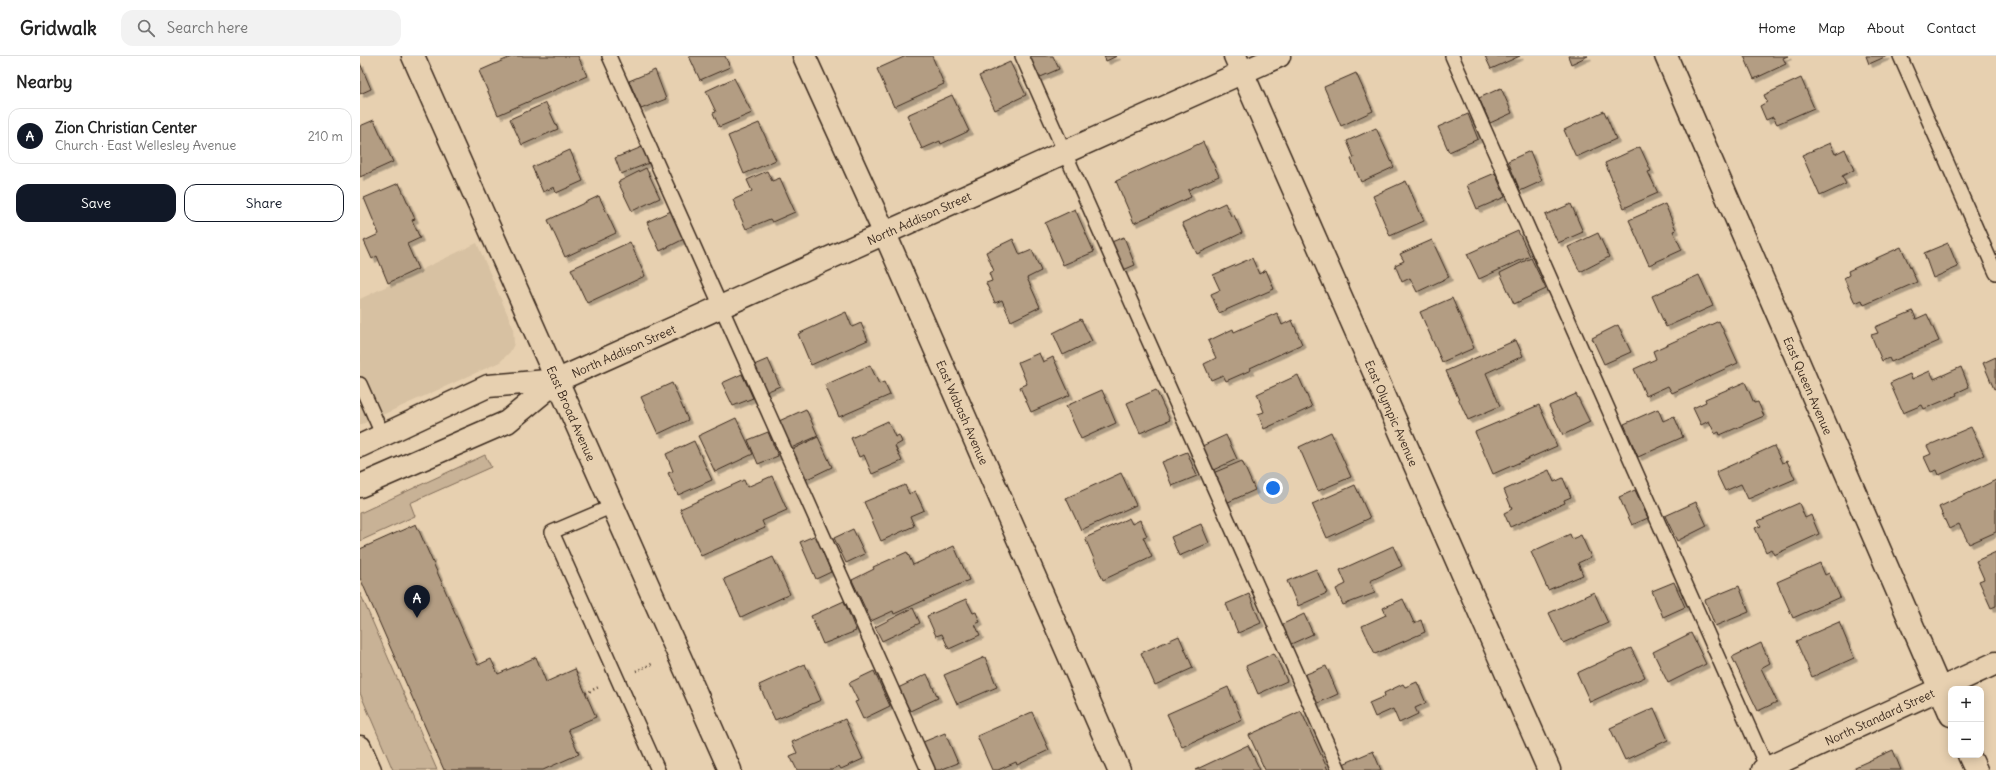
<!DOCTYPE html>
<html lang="en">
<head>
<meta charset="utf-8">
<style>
	body { margin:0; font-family:Delius,sans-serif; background:#f2f2f2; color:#222 }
	.controls { position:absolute; right:12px; bottom:12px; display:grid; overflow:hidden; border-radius:8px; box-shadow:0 2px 10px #0003 }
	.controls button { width:36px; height:36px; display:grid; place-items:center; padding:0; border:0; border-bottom:1px solid #e0e0e0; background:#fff; color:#222; font:20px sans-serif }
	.you { position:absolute; left:913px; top:432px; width:14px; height:14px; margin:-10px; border:3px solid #fff; border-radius:50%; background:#1a73e8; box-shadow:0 0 0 6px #1a73e833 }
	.badge { display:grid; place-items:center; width:26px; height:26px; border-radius:50%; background:#111827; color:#fff; font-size:13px; font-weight:700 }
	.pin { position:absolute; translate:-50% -33px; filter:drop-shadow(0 1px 2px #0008) }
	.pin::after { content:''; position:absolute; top:21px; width:14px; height:12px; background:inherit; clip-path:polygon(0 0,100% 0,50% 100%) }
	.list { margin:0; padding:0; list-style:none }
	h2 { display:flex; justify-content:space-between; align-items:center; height:52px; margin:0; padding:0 16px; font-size:17px }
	h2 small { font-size:13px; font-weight:400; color:#767676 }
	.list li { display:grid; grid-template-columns:26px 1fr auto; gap:12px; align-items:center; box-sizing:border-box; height:56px; margin:0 8px 8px; padding:0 8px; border:1px solid #e0e0e0; border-radius:12px }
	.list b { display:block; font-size:15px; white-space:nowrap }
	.list p { margin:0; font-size:13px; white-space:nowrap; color:#767676 }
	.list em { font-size:13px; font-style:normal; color:#767676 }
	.actions { display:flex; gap:8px; padding:12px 16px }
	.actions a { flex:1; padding:9px 0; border:1px solid #111827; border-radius:12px; text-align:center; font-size:14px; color:#111827 }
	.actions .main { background:#111827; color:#fff }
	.icon { flex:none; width:22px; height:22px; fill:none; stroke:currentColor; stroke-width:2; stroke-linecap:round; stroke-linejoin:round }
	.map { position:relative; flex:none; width:1636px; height:714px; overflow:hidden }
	header { display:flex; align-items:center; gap:24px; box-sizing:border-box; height:56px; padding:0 20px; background:#fff; border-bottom:1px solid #e0e0e0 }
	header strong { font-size:19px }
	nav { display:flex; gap:22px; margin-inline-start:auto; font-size:14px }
	.search { width:280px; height:36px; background:#f2f2f2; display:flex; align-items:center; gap:10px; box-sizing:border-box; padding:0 14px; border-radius:12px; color:#767676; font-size:15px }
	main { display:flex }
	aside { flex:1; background:#fff }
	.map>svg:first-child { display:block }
</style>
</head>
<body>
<header>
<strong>Gridwalk</strong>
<div class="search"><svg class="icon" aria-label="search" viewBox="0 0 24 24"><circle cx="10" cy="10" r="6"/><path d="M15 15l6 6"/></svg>Search here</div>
<nav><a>Home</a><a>Map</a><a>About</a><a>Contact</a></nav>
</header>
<main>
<aside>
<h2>Nearby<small></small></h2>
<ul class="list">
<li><span class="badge">A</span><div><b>Zion Christian Center</b><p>Church · East Wellesley Avenue</p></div><em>210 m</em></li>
</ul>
<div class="actions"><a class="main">Save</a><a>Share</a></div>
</aside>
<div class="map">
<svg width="1636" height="714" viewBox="0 0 1636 714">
	<defs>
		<filter id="shadow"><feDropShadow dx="3.5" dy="3.5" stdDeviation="0" flood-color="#0004"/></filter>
	</defs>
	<rect width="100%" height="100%" fill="#e7d0b0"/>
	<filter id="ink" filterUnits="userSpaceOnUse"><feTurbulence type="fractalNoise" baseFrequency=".025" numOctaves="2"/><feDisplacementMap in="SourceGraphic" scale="8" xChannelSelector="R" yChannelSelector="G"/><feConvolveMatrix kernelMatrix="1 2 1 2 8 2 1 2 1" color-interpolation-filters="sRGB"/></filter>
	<g filter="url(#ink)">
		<polygon fill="#d7c1a2" points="117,187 153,271 154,288 150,296 140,306 0,369 0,243"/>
		<g fill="#c8b296" stroke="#826e5a">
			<polygon points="125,399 131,411 50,447 55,460 0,485 0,457"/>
			<polygon points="0,537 77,714 33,714 0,637"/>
		</g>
		<g fill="#b39d83" stroke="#3b2a1e" filter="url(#shadow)">
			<polygon points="153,0 218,0 227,20 138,59 119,15"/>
			<polygon points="329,0 365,0 370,11 340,24"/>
			<polygon points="546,0 572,0 584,28 534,51 517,13"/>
			<polygon points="666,0 693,0 699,13 676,23"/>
			<polygon points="744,0 757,0 746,5"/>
			<polygon points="1125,0 1160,0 1131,13"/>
			<polygon points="1208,0 1228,0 1211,8"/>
			<polygon points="1384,0 1428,0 1423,2 1426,8 1394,23"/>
			<polygon points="1506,0 1527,0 1509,8"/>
			<polygon points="650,6 666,39 635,54 619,20"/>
			<polygon points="0,7 11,33 0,38"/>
			<polygon points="295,14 306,43 281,53 269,25"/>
			<polygon points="996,17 1013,55 981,70 964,31"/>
			<polygon points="374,22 392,57 359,71 353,57 356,56 346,35"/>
			<polygon points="1441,22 1454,52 1417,68 1413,61 1406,64 1400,50 1407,46 1404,39"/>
			<polygon points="1141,32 1152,57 1130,67 1119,42"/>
			<polygon points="592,39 609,75 581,88 580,85 562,93 547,59"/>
			<polygon points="186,47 198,73 162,89 150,63"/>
			<polygon points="1244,55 1256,83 1216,101 1204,74"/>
			<polygon points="1108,58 1118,83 1089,96 1078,71"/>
			<polygon points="14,64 33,106 0,121 0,70"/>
			<polygon points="399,67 416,104 384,118 368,80"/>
			<polygon points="1016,72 1034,111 1001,126 991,103 994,102 987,85"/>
			<polygon points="843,86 859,120 828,134 831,141 774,167 756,125"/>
			<polygon points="1470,87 1475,98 1485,93 1494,114 1482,120 1486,128 1460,140 1442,99"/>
			<polygon points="282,91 289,107 261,118 255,102"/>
			<polygon points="1280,91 1291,115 1288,116 1298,137 1264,152 1245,107"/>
			<polygon points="210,94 223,125 196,137 194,131 183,136 172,111"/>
			<polygon points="1170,95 1182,125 1160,135 1148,105"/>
			<polygon points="286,112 300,142 272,155 258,126"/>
			<polygon points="407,115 412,125 420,122 435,156 412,166 410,163 386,173 373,144 392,135 387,124"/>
			<polygon points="1135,117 1145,141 1117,153 1107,129"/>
			<polygon points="1046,125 1064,165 1030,180 1013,140"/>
			<polygon points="39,127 55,163 52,164 60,182 47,188 58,213 28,227 17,200 12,203 4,185 19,178 4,142"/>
			<polygon points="239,140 256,177 205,201 188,164"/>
			<polygon points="865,147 871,160 874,159 882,177 837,198 822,167"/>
			<polygon points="1211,148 1223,176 1198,187 1185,159"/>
			<polygon points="1305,148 1316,174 1313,175 1322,194 1289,209 1269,164"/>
			<polygon points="715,153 734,196 703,209 685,167"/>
			<polygon points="311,155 324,183 300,195 287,166"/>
			<polygon points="1158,175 1170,200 1119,223 1107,198"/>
			<polygon points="1238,177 1249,201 1220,216 1208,191"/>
			<polygon points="764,181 775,209 761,215 749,187"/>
			<polygon points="653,183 660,199 672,194 681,215 667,222 680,251 651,265 642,244 635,247 626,227 632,225 629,217 634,215 626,196"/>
			<polygon points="1072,184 1089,221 1057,236 1050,222 1042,226 1035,209 1044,205 1040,198"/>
			<polygon points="270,186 285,220 227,247 211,213"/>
			<polygon points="1588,187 1598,211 1573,222 1564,197"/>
			<polygon points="1541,191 1557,226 1504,249 1502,244 1495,247 1484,222 1489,219 1488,215"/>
			<polygon points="892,202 899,218 906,214 914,233 859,257 851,238 860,234 853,219"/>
			<polygon points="1171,202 1186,233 1154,248 1140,217"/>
			<polygon points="1339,219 1353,250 1306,271 1292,240"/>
			<polygon points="1092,242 1114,292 1082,306 1060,256"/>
			<polygon points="1553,255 1556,263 1567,258 1579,285 1531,306 1529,302 1522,305 1511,279 1518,277 1515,271"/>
			<polygon points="486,256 492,271 501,267 508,284 451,309 438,278"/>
			<polygon points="917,257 922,269 932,264 942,288 890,312 891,314 866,325 863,319 851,324 844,308 856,302 848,285 873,273 874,276"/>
			<polygon points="721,263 732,285 703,299 693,277"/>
			<polygon points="1359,265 1378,307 1312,337 1308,330 1286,340 1274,313 1296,303 1293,295"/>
			<polygon points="1258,269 1271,296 1244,308 1232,282"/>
			<polygon points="1156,284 1163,300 1126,317 1140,350 1108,364 1086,315"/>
			<polygon points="679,297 683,306 693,301 710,339 671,356 660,331 667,328 658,306"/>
			<polygon points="1636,301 1636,332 1634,333 1623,307"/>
			<polygon points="408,303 420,330 406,336 394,309"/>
			<polygon points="510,309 519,328 524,326 530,339 479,361 465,329"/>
			<polygon points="1601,311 1609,331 1596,337 1597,339 1564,353 1562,349 1543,357 1530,327 1550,318 1552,323 1570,315 1574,323"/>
			<polygon points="382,318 393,342 373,350 362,327"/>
			<polygon points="938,319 952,351 904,373 898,358 904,356 897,338"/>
			<polygon points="1385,326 1394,347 1398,346 1404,360 1360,379 1359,376 1355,378 1349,365 1341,369 1333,352 1346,346 1345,343"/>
			<polygon points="312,327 328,364 298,378 281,341"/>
			<polygon points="742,334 756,367 721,383 706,350"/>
			<polygon points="796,334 810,364 780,377 767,347"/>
			<polygon points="1216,338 1230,366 1203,379 1189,350"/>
			<polygon points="1179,349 1197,390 1133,418 1115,376"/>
			<polygon points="446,353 458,380 431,392 419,365"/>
			<polygon points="1298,353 1303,365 1314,360 1323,381 1278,401 1264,368"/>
			<polygon points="376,362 393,398 355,416 338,380"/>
			<polygon points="528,365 535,381 539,379 542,386 535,390 542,405 512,418 504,399 499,401 491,382"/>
			<polygon points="1611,371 1624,399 1579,419 1577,414 1571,416 1564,401 1571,398 1567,390"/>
			<polygon points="408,376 418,400 398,408 388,384"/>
			<polygon points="971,376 991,421 958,435 939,391"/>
			<polygon points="866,379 877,403 851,415 840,391"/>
			<polygon points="458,381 472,411 445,424 431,394"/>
			<polygon points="334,385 352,424 318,439 308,417 313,415 306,398"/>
			<polygon points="1414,390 1422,407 1427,405 1435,423 1388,443 1381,428 1365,435 1356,416"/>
			<polygon points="827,396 837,420 812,430 802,406"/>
			<polygon points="882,405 895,434 866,447 853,417"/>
			<polygon points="1189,414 1194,426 1203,422 1211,441 1204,444 1205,447 1150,471 1144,457 1152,453 1144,434"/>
			<polygon points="761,417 776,449 721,474 706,442"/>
			<polygon points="412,420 427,454 402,465 405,472 341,500 320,453 384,424 387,431"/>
			<polygon points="1636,424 1636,476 1609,488 1599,468 1589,473 1579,451"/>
			<polygon points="545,429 549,438 555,435 564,454 550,460 554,470 521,485 504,446"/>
			<polygon points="995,429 1010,462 967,482 952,448"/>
			<polygon points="1275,434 1288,462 1272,469 1259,441"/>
			<polygon points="1336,446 1347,470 1317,485 1305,460"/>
			<polygon points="1439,447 1445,462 1451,459 1459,478 1414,499 1411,493 1406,496 1395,472 1401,470 1398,465"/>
			<polygon points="769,462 772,468 780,464 787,480 783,481 792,501 743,524 725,482"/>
			<polygon points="56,468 118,609 131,603 138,618 176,601 186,626 215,613 236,661 208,673 219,698 183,714 84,714 0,522 0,493"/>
			<polygon points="841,468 849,487 819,500 811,481"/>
			<polygon points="493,473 505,498 486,507 474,482"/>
			<polygon points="1210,478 1212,483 1221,479 1231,501 1218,507 1223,519 1188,534 1171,496"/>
			<polygon points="456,479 471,516 456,523 440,486"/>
			<polygon points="594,490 609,524 534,558 533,555 511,565 492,524 514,513 513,511 547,496 553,509"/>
			<polygon points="1033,490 1042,510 1010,525 1015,537 983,549 976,533 986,528 980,514"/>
			<polygon points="1636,496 1636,550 1631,552 1619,525 1624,523 1616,505"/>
			<polygon points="413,501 430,538 381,561 364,523"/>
			<polygon points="1460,507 1465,519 1469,517 1480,541 1433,562 1417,526"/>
			<polygon points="956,513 967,537 938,550 927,525"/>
			<polygon points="1314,526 1325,551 1303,561 1292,535"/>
			<polygon points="1379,530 1389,556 1355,570 1345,544"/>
			<polygon points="1234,536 1248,567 1203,587 1189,557"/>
			<polygon points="889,538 901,567 878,577 866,548"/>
			<polygon points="606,543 613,557 616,556 620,566 615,568 620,579 589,593 582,578 576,580 567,560"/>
			<polygon points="1043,543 1054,567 1061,564 1065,576 1015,598 1002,570 1026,559 1023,552"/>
			<polygon points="484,545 496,575 463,588 451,560"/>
			<polygon points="553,552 560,567 522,585 515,571"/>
			<polygon points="944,558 953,578 931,588 921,569"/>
			<polygon points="1479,566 1494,602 1452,621 1436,585"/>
			<polygon points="1331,577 1346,608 1308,627 1293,596"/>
			<polygon points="819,580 833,612 795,629 781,597"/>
			<polygon points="1401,587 1410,607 1401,612 1417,646 1398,655 1372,601"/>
			<polygon points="1271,592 1285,621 1230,646 1217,617"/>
			<polygon points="914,597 927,625 898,638 886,610"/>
			<polygon points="625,601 637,631 597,648 584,619"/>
			<polygon points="445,608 461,644 415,664 399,629"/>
			<polygon points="966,610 978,638 956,648 944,619"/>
			<polygon points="514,615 530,650 503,663 495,646 498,645 489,627"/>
			<polygon points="567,618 578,642 550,655 538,632"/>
			<polygon points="1057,626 1066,647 1055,652 1058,658 1039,667 1033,653 1015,661 1009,647 1025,640 1024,637 1043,628 1045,631"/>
			<polygon points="868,631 882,664 822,691 807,658"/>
			<polygon points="1294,652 1308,684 1265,704 1250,672"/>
			<polygon points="941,655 968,714 905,714 889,679"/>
			<polygon points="672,656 689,694 657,709 656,706 638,714 632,714 617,680"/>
			<polygon points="485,663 503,703 481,713 479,710 472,714 437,714 430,700 437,697 432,686"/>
			<polygon points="585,677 598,707 580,714 575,714 563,686"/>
			<polygon points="888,689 900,714 835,714"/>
			<polygon points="1533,694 1541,714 1493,714 1496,713 1495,711"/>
			<polygon points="1013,695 1021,714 985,714 983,708"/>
		</g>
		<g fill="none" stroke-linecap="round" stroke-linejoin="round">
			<defs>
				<g id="service">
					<polyline points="249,0 568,714"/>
					<polyline points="662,0 979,714"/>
					<polyline points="1092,0 1407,712"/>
					<polyline points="1540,0 1636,217"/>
					<polyline points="0,328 23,380"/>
					<polyline points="253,450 192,476 298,714"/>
				</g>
				<g id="minor">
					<path id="s1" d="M53,0l317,714"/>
					<path id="s2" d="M444,0l81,178 234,536"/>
					<path id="s3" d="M875,0l314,714"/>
					<path id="s4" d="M1306,0l285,659"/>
					<polyline points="1609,699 1616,714"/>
					<path id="s5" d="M1403,714l233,-107"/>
				</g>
				<g id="tertiary">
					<polyline points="0,390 128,330 198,324"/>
					<path id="s6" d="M0,430l147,-64 51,-42 721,-324"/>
				</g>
				<polyline id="primary" points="0,691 10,714"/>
			</defs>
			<use href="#service" stroke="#3b2a1e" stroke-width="16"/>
			<use href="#minor" stroke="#3b2a1e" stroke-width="25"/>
			<use href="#tertiary" stroke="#3b2a1e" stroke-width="25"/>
			<use href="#primary" stroke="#3b2a1e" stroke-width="25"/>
			<g stroke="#3b2a1e" stroke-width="2.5" stroke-dasharray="1 3" stroke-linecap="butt">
				<polyline points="276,615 294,607"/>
				<polyline points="226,637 239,631"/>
			</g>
			<use href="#service" stroke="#e7d0b0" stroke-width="13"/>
			<use href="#minor" stroke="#e7d0b0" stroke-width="22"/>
			<use href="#tertiary" stroke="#e7d0b0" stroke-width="22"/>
			<use href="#primary" stroke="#e7d0b0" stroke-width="22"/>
		</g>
	</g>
	<g text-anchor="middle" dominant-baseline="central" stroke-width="3" stroke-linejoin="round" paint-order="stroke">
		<g font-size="12" fill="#3b2a1e" stroke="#e7d0b0">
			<text stroke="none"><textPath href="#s6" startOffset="622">North Addison Street</textPath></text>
			<text stroke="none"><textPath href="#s6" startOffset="298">North Addison Street</textPath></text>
			<text stroke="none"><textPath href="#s4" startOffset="359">East Queen Avenue</textPath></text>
			<text stroke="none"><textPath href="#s2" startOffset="390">East Wabash Avenue</textPath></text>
			<text stroke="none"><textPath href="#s1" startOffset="391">East Broad Avenue</textPath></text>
			<text stroke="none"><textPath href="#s3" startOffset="390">East Olympic Avenue</textPath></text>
			<text stroke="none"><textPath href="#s5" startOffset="128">North Standard Street</textPath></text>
		</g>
	</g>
</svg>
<div class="controls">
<button>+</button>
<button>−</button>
</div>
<div class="you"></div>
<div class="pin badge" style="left:57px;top:562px">A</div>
</div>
</main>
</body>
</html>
